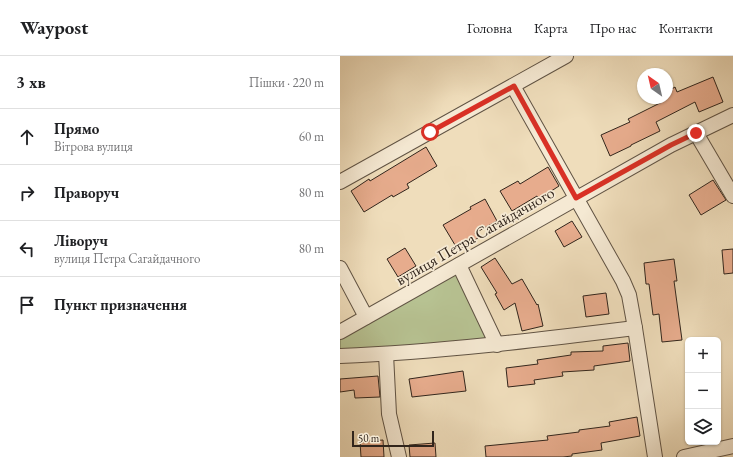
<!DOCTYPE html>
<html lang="uk">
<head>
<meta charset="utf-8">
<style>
	body { margin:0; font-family:"EB Garamond",serif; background:#f6f6f6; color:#202124 }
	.controls { position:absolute; right:12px; bottom:12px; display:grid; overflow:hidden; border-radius:6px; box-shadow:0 1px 3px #0004 }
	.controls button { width:36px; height:36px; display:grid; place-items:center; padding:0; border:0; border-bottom:1px solid #e0e0e0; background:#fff; color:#202124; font:20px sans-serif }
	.compass { position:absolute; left:297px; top:12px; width:36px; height:36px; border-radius:50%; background:#fff; box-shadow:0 1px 3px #0004; rotate:326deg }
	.scale { position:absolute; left:12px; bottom:10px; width:82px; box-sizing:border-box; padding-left:4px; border:2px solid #31251c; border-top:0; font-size:11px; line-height:14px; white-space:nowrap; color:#31251c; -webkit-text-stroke:3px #f5e9d3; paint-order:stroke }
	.stop { position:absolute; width:12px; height:12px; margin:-9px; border:3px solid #d93025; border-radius:50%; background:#fff }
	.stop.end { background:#d93025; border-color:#fff; box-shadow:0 1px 4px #0008 }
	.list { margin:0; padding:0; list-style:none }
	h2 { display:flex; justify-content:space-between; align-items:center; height:52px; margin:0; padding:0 16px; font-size:17px }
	h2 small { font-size:13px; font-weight:400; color:#757577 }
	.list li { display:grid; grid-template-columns:26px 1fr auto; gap:12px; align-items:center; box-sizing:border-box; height:56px; padding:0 16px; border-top:1px solid #e0e0e0 }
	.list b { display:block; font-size:15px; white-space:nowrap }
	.list p { margin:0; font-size:13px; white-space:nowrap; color:#757577 }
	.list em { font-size:13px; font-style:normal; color:#757577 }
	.icon { flex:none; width:22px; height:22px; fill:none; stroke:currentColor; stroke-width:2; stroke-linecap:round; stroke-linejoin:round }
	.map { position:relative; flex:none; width:393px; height:401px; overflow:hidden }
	header { display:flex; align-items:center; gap:24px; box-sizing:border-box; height:56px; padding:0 20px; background:#fff; border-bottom:1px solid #e0e0e0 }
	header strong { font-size:19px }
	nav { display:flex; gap:22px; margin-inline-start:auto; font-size:14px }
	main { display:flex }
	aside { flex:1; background:#fff }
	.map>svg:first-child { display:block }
</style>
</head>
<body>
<header>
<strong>Waypost</strong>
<nav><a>Головна</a><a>Карта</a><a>Про нас</a><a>Контакти</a></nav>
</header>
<main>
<aside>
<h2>3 хв<small>Пішки · 220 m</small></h2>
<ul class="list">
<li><svg class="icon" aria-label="ahead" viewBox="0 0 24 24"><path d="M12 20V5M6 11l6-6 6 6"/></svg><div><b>Прямо</b><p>Вітрова вулиця</p></div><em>60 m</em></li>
<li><svg class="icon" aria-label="right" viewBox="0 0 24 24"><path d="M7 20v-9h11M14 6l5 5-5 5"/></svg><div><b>Праворуч</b></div><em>80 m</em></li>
<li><svg class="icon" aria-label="left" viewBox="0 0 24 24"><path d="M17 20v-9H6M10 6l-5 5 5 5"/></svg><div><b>Ліворуч</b><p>вулиця Петра Сагайдачного</p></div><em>80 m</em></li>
<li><svg class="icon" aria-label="arrive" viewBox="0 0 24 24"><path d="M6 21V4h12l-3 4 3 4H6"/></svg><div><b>Пункт призначення</b></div></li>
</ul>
</aside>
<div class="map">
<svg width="393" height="401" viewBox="0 0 393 401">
	<rect width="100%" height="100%" fill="#efddbb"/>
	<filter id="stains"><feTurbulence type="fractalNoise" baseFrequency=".005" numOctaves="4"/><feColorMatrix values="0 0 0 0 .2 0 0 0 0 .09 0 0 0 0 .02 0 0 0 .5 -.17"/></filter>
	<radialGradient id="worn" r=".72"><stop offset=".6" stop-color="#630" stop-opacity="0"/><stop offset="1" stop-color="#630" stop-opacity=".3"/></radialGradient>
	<polygon fill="#b7c292" stroke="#747457" points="118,214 157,289 0,303 0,282"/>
	<g fill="#e7ac8d" stroke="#31251c">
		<polygon points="373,21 383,46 359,56 355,46 316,66 320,75 291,89 291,90 270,100 261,79 290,66 288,63 322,46 320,42 327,42 327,36 335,31 337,36"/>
		<polygon points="86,91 97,110 67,128 69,132 53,141 52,139 24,156 11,135 29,123 30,125"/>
		<polygon points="208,111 219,130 199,143 197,140 172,155 160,135 178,125 180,128"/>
		<polygon points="373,124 386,144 361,159 349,139"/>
		<polygon points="145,143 157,165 135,177 138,182 118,194 103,169 131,153 130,151"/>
		<polygon points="232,165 242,181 224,191 215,175"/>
		<polygon points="65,192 76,210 58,221 47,203"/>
		<polygon points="393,193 393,217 384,218 382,194"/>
		<polygon points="155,202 172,228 182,223 197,249 198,248 203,270 182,275 175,247 164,254 155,238 157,237 141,211"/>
		<polygon points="334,203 337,225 334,225 342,284 322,286 319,258 313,259 309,228 306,228 304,207"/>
		<polygon points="266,237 269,258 246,261 243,240"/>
		<polygon points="288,287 290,305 254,310 254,314 222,316 223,320 194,324 195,328 168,331 166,312 198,308 197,304 231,299 231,296 263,295 263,290"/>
		<polygon points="123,315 126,335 72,341 69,323"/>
		<polygon points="38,320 40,341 15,342 14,334 0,336 0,323"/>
		<polygon points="297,361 300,380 261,387 262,394 232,398 232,400 223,401 146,401 145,390 208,384 207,380 239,376 239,374 270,370 269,366"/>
		<polygon points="43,384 44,401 21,401 20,386"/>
		<polygon points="95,387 96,401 70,401 69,389"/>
	</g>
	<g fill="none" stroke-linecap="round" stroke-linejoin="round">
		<defs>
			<g id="minor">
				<polyline points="173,30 283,225 289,239 295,272 315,401"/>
				<polyline points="356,77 393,140"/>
				<polyline points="0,126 226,0"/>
				<polyline points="119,209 157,289"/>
				<polyline points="0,212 26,261"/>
				<polyline points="0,276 331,89 393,59"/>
				<polyline points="46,298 49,358 59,401"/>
				<path d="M0,300c99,-4 197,-16 295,-28"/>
				<polyline points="344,401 393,390"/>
			</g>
		</defs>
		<use href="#minor" stroke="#605344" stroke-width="16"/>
		<use href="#minor" stroke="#f5e9d3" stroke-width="14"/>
	</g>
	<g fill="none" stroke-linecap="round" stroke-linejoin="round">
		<polyline stroke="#d93025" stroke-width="5" points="90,76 174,30 236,142 331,89 356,77"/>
	</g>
	<g text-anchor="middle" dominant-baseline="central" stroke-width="3.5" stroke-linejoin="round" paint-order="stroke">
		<g font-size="16" fill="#31251c" stroke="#f5e9d3">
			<text transform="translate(135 180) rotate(-30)">вулиця Петра Сагайдачного</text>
		</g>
	</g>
	<rect width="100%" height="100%" filter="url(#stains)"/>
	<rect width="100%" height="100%" fill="url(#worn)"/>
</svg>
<div class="controls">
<button>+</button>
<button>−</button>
<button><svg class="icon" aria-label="layers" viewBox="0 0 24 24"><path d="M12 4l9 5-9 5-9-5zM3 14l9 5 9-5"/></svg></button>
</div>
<svg class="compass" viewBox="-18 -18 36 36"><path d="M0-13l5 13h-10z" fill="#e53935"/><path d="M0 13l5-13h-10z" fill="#757577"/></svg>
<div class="scale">50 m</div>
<div class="stop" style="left:90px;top:76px"></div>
<div class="stop end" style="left:356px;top:77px"></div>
</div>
</main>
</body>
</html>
